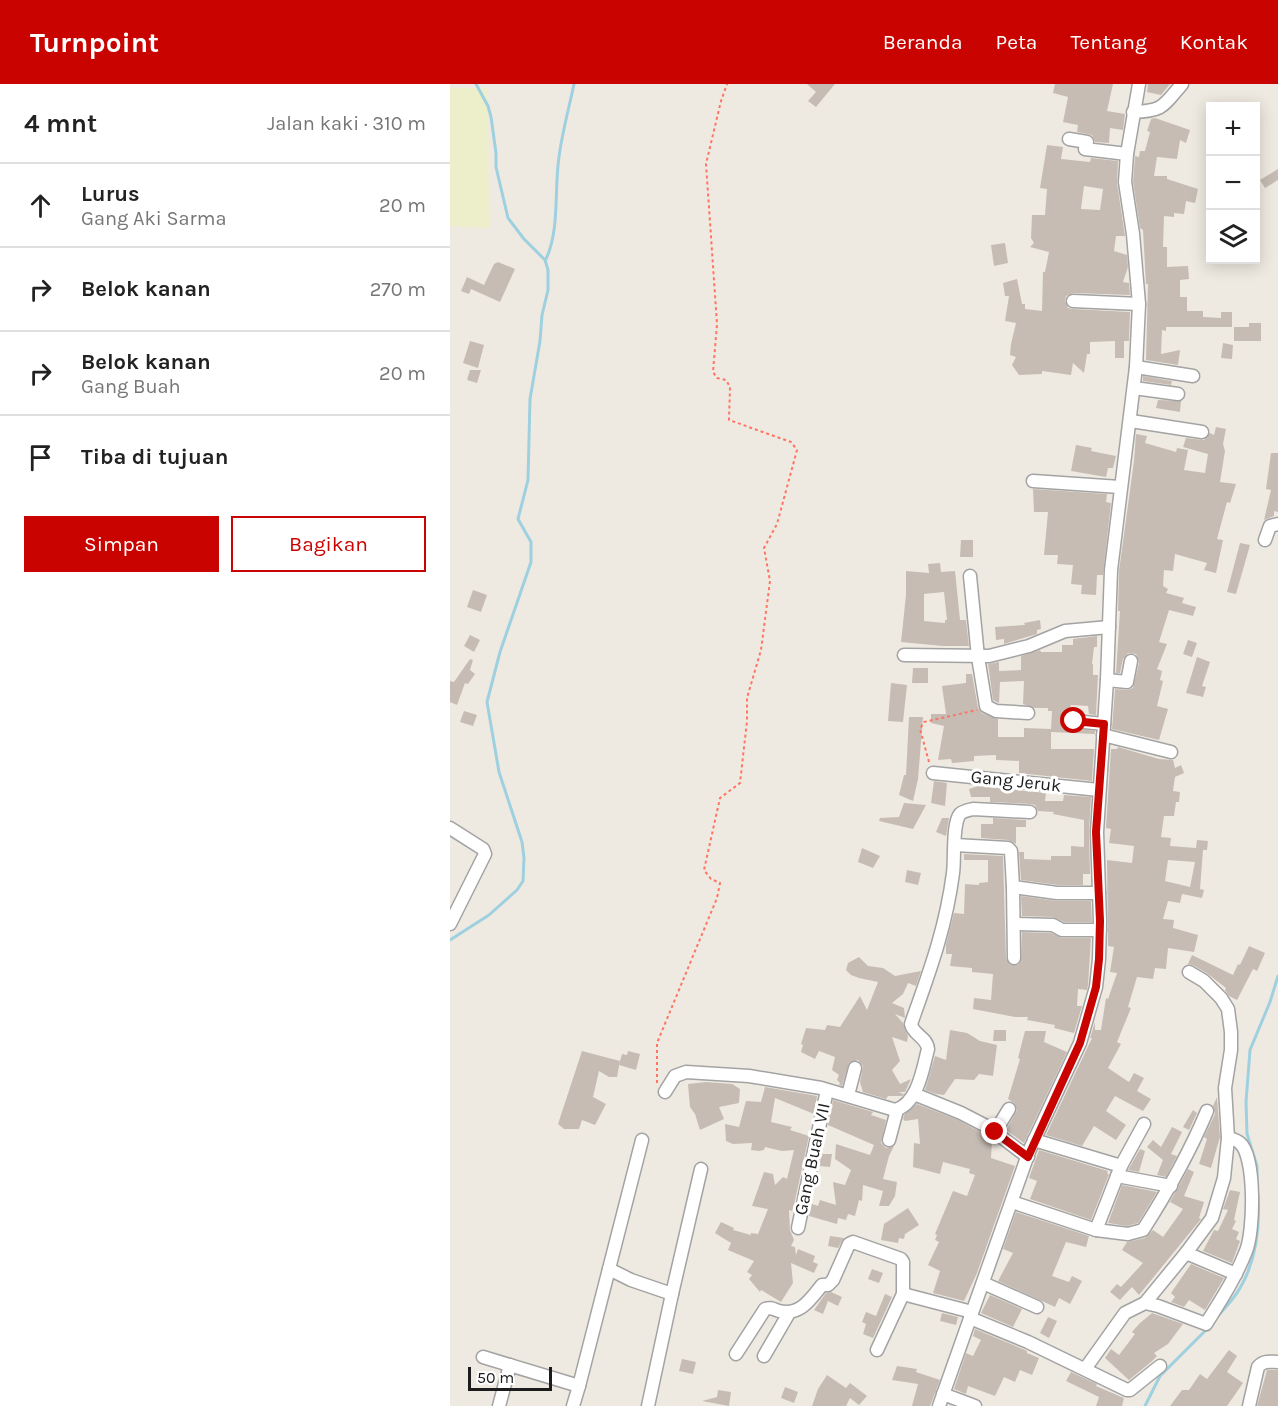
<!DOCTYPE html>
<html lang="id">
<head>
<meta charset="utf-8">
<style>
	body { margin:0; font-family:Karla,sans-serif; background:#f2f2f2; color:#222 }
	.controls { position:absolute; right:18px; top:18px; display:grid; overflow:hidden; border-radius:0px; box-shadow:0 3px 15px #0003 }
	.controls button { width:54px; height:54px; display:grid; place-items:center; padding:0; border:0; border-bottom:2px solid #e0e0e0; background:#fff; color:#222; font:30px sans-serif }
	.scale { position:absolute; left:18px; bottom:15px; width:84px; box-sizing:border-box; padding-left:6px; border:3px solid #1c1c1c; border-top:0; font-size:16px; line-height:21px; white-space:nowrap; color:#1c1c1c; -webkit-text-stroke:4px #fff; paint-order:stroke }
	.stop { position:absolute; width:18px; height:18px; margin:-14px; border:4px solid #c90300; border-radius:50%; background:#fff }
	.stop.end { background:#c90300; border-color:#fff; box-shadow:0 2px 6px #0008 }
	.list { margin:0; padding:0; list-style:none }
	h2 { display:flex; justify-content:space-between; align-items:center; height:78px; margin:0; padding:0 24px; font-size:26px }
	h2 small { font-size:20px; font-weight:400; color:#767676 }
	.list li { display:grid; grid-template-columns:39px 1fr auto; gap:18px; align-items:center; box-sizing:border-box; height:84px; padding:0 24px; border-top:2px solid #e0e0e0 }
	.list b { display:block; font-size:22px; white-space:nowrap }
	.list p { margin:0; font-size:20px; white-space:nowrap; color:#767676 }
	.list em { font-size:20px; font-style:normal; color:#767676 }
	.actions { display:flex; gap:12px; padding:18px 24px }
	.actions a { flex:1; padding:14px 0; border:2px solid #c90300; border-radius:0px; text-align:center; font-size:21px; color:#c90300 }
	.actions .main { background:#c90300; color:#fff }
	.icon { flex:none; width:33px; height:33px; fill:none; stroke:currentColor; stroke-width:2; stroke-linecap:round; stroke-linejoin:round }
	.map { position:relative; flex:none; width:828px; height:1322px; overflow:hidden }
	header { display:flex; align-items:center; gap:36px; box-sizing:border-box; height:84px; padding:0 30px; background:#c90300; color:#fff }
	header strong { font-size:28px }
	nav { display:flex; gap:33px; margin-inline-start:auto; font-size:21px }
	main { display:flex }
	aside { flex:1; background:#fff }
	.map>svg:first-child { display:block }
</style>
</head>
<body>
<header>
<strong>Turnpoint</strong>
<nav><a>Beranda</a><a>Peta</a><a>Tentang</a><a>Kontak</a></nav>
</header>
<main>
<aside>
<h2>4 mnt<small>Jalan kaki · 310 m</small></h2>
<ul class="list">
<li><svg class="icon" aria-label="ahead" viewBox="0 0 24 24"><path d="M12 20V5M6 11l6-6 6 6"/></svg><div><b>Lurus</b><p>Gang Aki Sarma</p></div><em>20 m</em></li>
<li><svg class="icon" aria-label="right" viewBox="0 0 24 24"><path d="M7 20v-9h11M14 6l5 5-5 5"/></svg><div><b>Belok kanan</b></div><em>270 m</em></li>
<li><svg class="icon" aria-label="right" viewBox="0 0 24 24"><path d="M7 20v-9h11M14 6l5 5-5 5"/></svg><div><b>Belok kanan</b><p>Gang Buah</p></div><em>20 m</em></li>
<li><svg class="icon" aria-label="arrive" viewBox="0 0 24 24"><path d="M6 21V4h12l-3 4 3 4H6"/></svg><div><b>Tiba di tujuan</b></div></li>
</ul>
<div class="actions"><a class="main">Simpan</a><a>Bagikan</a></div>
</aside>
<div class="map">
<svg width="828" height="1322" viewBox="0 0 828 1322">
	<rect width="100%" height="100%" fill="#efeae1"/>
	<polygon fill="#ecefca" points="0,4 38,4 39,144 0,142"/>
	<g fill="none" stroke-linecap="round" stroke-linejoin="round">
		<g stroke="#9ed0e0" stroke-width="3">
			<path d="M96,175c14,-30 8,-69 13,-102 3,-24 10,-49 15,-73"/>
			<polyline points="0,856 39,831 67,806 73,797 74,774 72,758 49,688 37,618 50,568 81,478 81,458 68,435 78,396 80,315 90,257 92,231 98,206 98,186 95,176 74,155 58,134 46,83 46,69 41,33 38,22 26,0"/>
			<polyline points="807,1099 807,1082 797,1050 796,1018 800,966 820,918 828,892"/>
			<path d="M766,1234c8,-9 18,-19 24,-30 16,-27 20,-62 18,-93"/>
			<polyline points="695,1322 710,1292 758,1244"/>
		</g>
	</g>
	<g fill="#c6bcb4" fill-rule="evenodd">
		<polygon points="357,0 385,0 366,23 358,17 366,8"/>
		<polygon points="605,0 663,0 657,27 675,30 673,46 660,44 659,59 645,58 642,51 627,48 628,41 613,38 618,13 603,9"/>
		<polygon points="698,0 720,0 711,11 697,8"/>
		<polygon points="705,34 740,46 736,59 730,56 727,75 707,73 704,92 717,92 717,95 748,105 745,119 736,117 734,130 724,129 724,133 714,132 713,163 717,163 717,183 738,182 739,195 730,196 730,213 737,213 737,227 753,227 753,233 771,234 771,228 782,228 782,243 716,243 716,247 712,246 711,270 730,266 728,281 696,276 698,200 696,200 693,146 690,144 683,98 685,72 689,73 690,67 695,67 700,48 697,47 701,35"/>
		<path d="M597,61l16,2 -2,12 29,3 1,-4 27,3 -1,22 8,53h-9l-2,15 13,4 1,12 -5,15 6,1 1,12 -57,-2 -7,3 -1,5 3,7 5,1 57,3 -1,29h-5v17h-9v-17l-25,1v12h-3l-3,19 -11,-10 -2,12 -29,-4v3l-23,1 -7,-10 4,-8 -6,-2 1,-11 5,-21 -11,-2 4,-25h-4l-2,-13 14,-4 5,25h3v5l17,2 1,-39h2l4,-20 -19,-5 4,-4 -3,-5 1,-23h13l2,-26 -7,-1zM634,102l19,3 -3,21 -19,-1z"/>
		<polygon points="828,85 828,96 815,104 810,96"/>
		<polygon points="555,159 558,179 544,182 541,161"/>
		<polygon points="48,178 65,185 50,218 21,205 19,210 11,207 17,193 34,201 44,180"/>
		<polygon points="799,239 811,239 811,257 784,257 784,243 799,243"/>
		<polygon points="20,257 34,261 28,284 13,279"/>
		<polygon points="773,259 783,261 782,275 771,274"/>
		<polygon points="20,286 31,286 27,299 17,296"/>
		<polygon points="693,292 722,297 721,301 693,297"/>
		<polygon points="708,316 731,317 730,328 706,324"/>
		<polygon points="766,343 776,345 773,360 775,367 770,398 786,400 780,419 777,418 767,455 773,456 766,489 754,486 757,479 725,470 723,487 714,486 713,502 718,505 716,509 734,514 732,519 746,523 743,532 719,526 709,558 717,560 707,585 712,587 710,596 713,597 707,622 718,625 709,656 662,645 665,605 677,606 683,604 689,579 686,570 678,569 673,575 670,589 666,589 670,527 668,527 669,487 684,377 686,350 697,352 695,359 726,368 727,364 738,366 734,386 755,389 758,370 733,363 736,354 754,356 760,349 764,351"/>
		<polygon points="626,361 642,364 641,367 666,372 663,384 658,384 656,393 621,387"/>
		<polygon points="821,369 828,369 828,428 824,427 824,432 814,436 821,406 816,405"/>
		<polygon points="583,405 657,410 656,418 661,419 653,491 647,491 646,511 631,510 632,501 621,500 623,481 607,480 608,471 594,471 598,428 584,428"/>
		<polygon points="511,456 523,456 523,473 510,473"/>
		<polygon points="790,459 800,461 786,510 777,508"/>
		<path d="M490,479l1,9 14,-1 5,49h6l3,26h-26l-42,-4 5,-47v-24l23,2 -1,-9zM494,508l3,28h-2v3l-21,-2v-27z"/>
		<polygon points="23,506 37,511 31,528 17,523"/>
		<polygon points="590,536 591,545 587,546 587,550 554,560 554,555 546,556 545,543 575,541 574,539"/>
		<polygon points="20,551 30,556 24,568 14,562"/>
		<polygon points="647,552 647,563 644,563 642,580 643,580 643,591 648,591 646,631 639,630 638,622 621,621 616,637 620,644 645,647 645,650 601,648 601,665 644,665 642,697 569,689 569,677 546,676 546,671 524,672 524,677 502,679 501,675 488,676 494,642 481,639 481,630 496,630 492,602 516,599 516,590 522,590 528,624 532,629 548,635 548,653 574,653 574,644 601,645 602,627 598,627 598,624 584,624 573,620 574,597 550,598 549,619 543,616 538,580 549,578 549,587 571,586 571,572 590,566 591,568 612,568 612,561 623,561 623,555"/>
		<polygon points="738,556 747,559 742,573 733,570"/>
		<polygon points="747,573 760,578 752,602 756,603 753,613 736,609"/>
		<polygon points="20,575 23,576 20,586 25,590 18,600 15,599 7,621 0,618 0,597 4,598"/>
		<polygon points="463,584 478,584 478,599 462,599"/>
		<polygon points="441,599 457,601 453,638 438,637"/>
		<polygon points="14,627 27,631 23,642 10,638"/>
		<polygon points="459,633 473,633 468,695 463,717 449,711 454,691 456,691"/>
		<path d="M668,663l41,12 14,1 2,8 6,-3 3,8 -9,4 -2,14 7,1 -1,10h-3l-2,14h-10l-3,21 10,1 -1,8 26,2 1,-8 11,1 -1,9h-4l-3,39 4,1 -2,8 -20,-4 -2,9 -12,-2 -5,18 11,1 -1,8 25,7 -4,17 -26,-4 -2,21 -11,-1 -2,11 -16,-2 -9,30 3,1 -14,34 4,2 -13,24 21,14 5,-9 10,5 -7,13 14,8 -8,12 -28,-15 -9,15 20,14 -10,15 -22,-14 -12,20 -36,-11 46,-97h-2l5,-16v8h6l5,-32 2,1 9,-26 -7,-1 4,-25 -6,-1 -1,-86 25,3 2,-17 -25,-3 2,-14 -5,-1 5,-79h6zM718,776l27,2 -5,25 -25,-6z"/>
		<polygon points="484,697 497,699 495,722 481,719"/>
		<polygon points="528,702 596,709 595,717 613,717 614,711 641,713 639,748 640,790 633,790 633,801 608,801 571,796 569,768 574,768 574,775 601,776 601,772 621,772 621,762 634,763 634,736 603,730 604,728 588,727 585,721 581,720 540,718 540,713 521,713 519,705"/>
		<polygon points="454,719 476,721 463,745 429,737 430,734 449,733"/>
		<polygon points="492,734 499,734 496,752 486,748"/>
		<polygon points="543,734 576,736 576,743 566,743 566,760 558,756 531,754 531,740 543,740"/>
		<polygon points="412,764 430,772 423,784 408,778"/>
		<polygon points="514,770 553,772 556,874 560,881 568,881 571,877 572,848 601,849 612,854 641,854 638,901 637,906 628,905 627,922 632,922 624,949 604,944 605,941 577,936 578,933 565,933 523,925 524,914 541,916 543,890 522,888 522,884 500,882 502,870 496,870 496,860 504,829 514,830 515,800 529,801 529,799 538,798 538,776 514,776"/>
		<polygon points="457,786 471,789 468,801 455,798"/>
		<polygon points="571,812 607,817 641,817 642,838 614,838 603,833 572,832"/>
		<polygon points="799,862 815,869 807,887 803,885 787,916 779,912 775,906 776,904 758,890 743,881 738,880 742,871 783,891 788,880 790,881"/>
		<polygon points="409,873 418,882 433,884 445,892 471,887 466,902 458,899 453,910 442,919 454,924 455,934 445,930 453,939 458,952 457,958 442,953 450,977 442,986 450,1000 461,995 455,1008 448,1008 454,1010 452,1012 438,1012 436,1015 413,1008 410,998 413,982 408,976 399,979 392,1002 389,1001 390,999 387,996 389,991 382,986 385,973 369,967 365,975 351,968 353,961 351,960 356,944 375,946 377,941 390,943 410,912 417,926 428,898 409,894 401,891 396,886 398,879"/>
		<polygon points="500,946 517,949 530,957 547,961 543,992 529,990 524,996 505,995 494,1011 486,1010 475,1006 485,972 496,976"/>
		<polygon points="544,946 556,946 556,957 543,957"/>
		<polygon points="575,947 596,947 594,958 617,968 574,1059 556,1046 567,1026 564,1019 558,1015 570,975 568,974"/>
		<polygon points="132,967 170,977 167,993 159,993 149,987 143,1013 156,1020 145,1041 132,1036 129,1045 114,1045 108,1040"/>
		<polygon points="178,967 190,970 186,986 169,981 172,970 177,971"/>
		<polygon points="256,998 282,1000 290,1005 289,1019 269,1023 274,1035 250,1046 245,1030 240,1023 238,1000"/>
		<polygon points="315,1003 367,1012 364,1030 325,1014 321,1038 342,1043 340,1046 359,1052 344,1121 342,1127 339,1126 340,1146 344,1156 341,1162 345,1163 346,1171 348,1165 365,1172 363,1178 368,1180 364,1189 341,1179 343,1199 331,1218 311,1206 310,1208 299,1195 302,1191 297,1188 304,1177 278,1166 281,1159 265,1149 271,1138 284,1144 283,1146 301,1151 301,1149 308,1150 318,1125 302,1122 314,1088 323,1090 325,1101 333,1093 337,1095 344,1066 332,1067 315,1063 314,1066 309,1067 301,1066 302,1059 283,1060 276,1057 275,1040 289,1043 296,1017 311,1018"/>
		<polygon points="767,1013 770,1053 761,1084 749,1080 757,1055 754,1053 765,1030 763,1022"/>
		<polygon points="383,1016 423,1028 421,1031 436,1036 431,1059 436,1064 444,1062 439,1072 433,1095 447,1098 445,1112 439,1122 429,1122 433,1107 413,1101 412,1117 409,1116 405,1132 398,1130 396,1136 388,1134 387,1140 359,1132 362,1120 368,1122 370,1116 386,1121 383,1098 395,1101 401,1086 385,1075 386,1060 420,1071 424,1061 378,1041"/>
		<polygon points="467,1020 508,1036 534,1050 542,1057 541,1074 565,1082 527,1189 514,1217 483,1209 490,1187 478,1181 489,1158 485,1156 487,1151 485,1150 503,1107 517,1112 525,1091 519,1089 520,1085 493,1078 490,1090 463,1083 464,1059 470,1060 468,1035 455,1037 453,1035 454,1031"/>
		<polygon points="743,1026 747,1029 739,1046 733,1043"/>
		<polygon points="722,1043 732,1048 721,1070 727,1072 716,1093 707,1091 713,1076 697,1063 703,1056 711,1063"/>
		<polygon points="690,1065 695,1067 689,1088 678,1086"/>
		<polygon points="589,1066 658,1087 657,1090 659,1090 641,1136 580,1115 587,1097 579,1094"/>
		<polygon points="372,1070 382,1070 380,1083 369,1082"/>
		<polygon points="738,1085 744,1088 734,1112 754,1118 749,1134 751,1135 689,1211 682,1203 670,1216 660,1208 667,1200 671,1203 693,1179 672,1166 677,1158 695,1154 703,1146 713,1153 733,1125 720,1118"/>
		<polygon points="672,1101 707,1108 688,1139 677,1142 658,1139"/>
		<polygon points="780,1106 790,1108 784,1136 786,1137 782,1145 789,1148 786,1155 790,1157 782,1179 753,1167 764,1146 768,1147 778,1126 773,1125"/>
		<polygon points="458,1124 469,1141 455,1150 454,1155 449,1154 448,1159 431,1156 434,1140"/>
		<polygon points="566,1128 639,1152 636,1163 616,1158 602,1192 619,1198 622,1192 632,1197 620,1220 609,1214 605,1223 548,1197 563,1169 553,1165"/>
		<polygon points="380,1152 394,1154 388,1164 378,1162"/>
		<polygon points="741,1180 774,1194 755,1226 739,1216 734,1223 721,1218 725,1213 721,1209"/>
		<polygon points="422,1185 433,1189 429,1199 418,1195"/>
		<polygon points="381,1208 392,1213 388,1222 378,1217 373,1230 364,1226 376,1209"/>
		<polygon points="435,1210 442,1213 423,1254 413,1250 416,1240 412,1238 416,1228 426,1232"/>
		<polygon points="540,1211 572,1225 563,1243 531,1229"/>
		<polygon points="492,1229 508,1233 506,1241 490,1237"/>
		<polygon points="702,1229 733,1240 718,1260 704,1269 707,1272 701,1278 679,1296 655,1274 661,1265 669,1271 685,1250 682,1248 689,1240"/>
		<polygon points="598,1233 607,1237 599,1254 590,1249"/>
		<polygon points="525,1245 575,1266 577,1267 577,1269 589,1274 582,1291 570,1286 565,1298 554,1293 545,1312 518,1302 516,1310 504,1305 516,1269 523,1272 531,1256 523,1252"/>
		<polygon points="779,1266 787,1272 777,1288 793,1299 777,1322 720,1322 732,1306 739,1306 750,1290 757,1295"/>
		<polygon points="232,1275 246,1278 243,1290 229,1287"/>
		<polygon points="447,1282 467,1285 466,1288 490,1296 480,1322 462,1322 468,1300 442,1296"/>
		<polygon points="817,1286 828,1286 828,1322 807,1322"/>
		<polygon points="621,1288 647,1300 646,1302 674,1314 672,1322 646,1322 649,1313 616,1297"/>
		<polygon points="377,1291 396,1304 400,1299 417,1312 409,1321 400,1314 396,1322 362,1322 368,1305"/>
		<polygon points="335,1303 348,1308 344,1319 331,1314"/>
		<polygon points="268,1306 281,1308 279,1322 252,1317 267,1313"/>
	</g>
	<g fill="none" stroke-linecap="round" stroke-linejoin="round">
		<defs>
			<g id="minor">
				<path d="M683,28c31,-1 30,-6 49,-28"/>
				<polyline points="619,55 637,58 635,65 677,70"/>
				<polyline points="623,217 689,220"/>
				<polyline points="686,283 743,292"/>
				<polyline points="684,304 728,310"/>
				<polyline points="681,337 752,348"/>
				<polyline points="583,397 670,403"/>
				<polyline points="815,456 820,442 828,440"/>
				<polyline points="520,492 528,573 536,622 546,627 578,629"/>
				<polyline points="454,571 539,572 579,562 615,547 659,543"/>
				<polyline points="657,596 677,598 681,577"/>
				<polyline points="624,637 654,640"/>
				<polyline points="653,651 721,668"/>
				<polyline points="483,689 649,706"/>
				<polyline points="0,744 33,765 35,770 0,840"/>
				<polyline points="505,761 558,764 561,767 563,803 607,809 649,809"/>
				<polyline points="563,803 564,874"/>
				<polyline points="564,840 603,841 612,846 650,846"/>
				<path d="M215,1008l10,-16 11,-4 63,4 72,12 74,22c23,-6 28,-42 33,-61 -1,-12 -15,-14 -17,-25 18,-51 35,-96 42,-151 2,-14 -1,-49 7,-59 3,-3 9,-4 13,-5l57,3"/>
				<polyline points="464,1010 511,1029 538,1043 578,1073"/>
				<polyline points="398,1011 405,984"/>
				<polyline points="545,1048 559,1025"/>
				<polyline points="439,1056 447,1026"/>
				<polyline points="584,1056 671,1082"/>
				<polyline points="667,1092 721,1102"/>
				<polyline points="562,1118 646,1146 671,1082 694,1040"/>
				<polyline points="348,1144 377,1006"/>
				<path d="M646,1146l32,4 15,-4c25,-39 46,-76 64,-119"/>
				<polyline points="736,1169 786,1190"/>
				<polyline points="159,1185 181,1196 222,1210 251,1085"/>
				<polyline points="533,1199 587,1223"/>
				<polyline points="453,1210 522,1228"/>
				<path d="M695,1219l13,3 48,18c15,-24 30,-47 40,-73 8,-19 10,-94 -6,-108 -3,-3 -8,-4 -12,-5"/>
				<polyline points="520,1234 578,1258 677,1306 680,1306 710,1282"/>
				<path d="M286,1270l29,-45c6,-2 8,0 14,2 21,5 31,-11 43,-26h6l5,-5 16,-36 4,-2 48,17 2,3v32l-26,56"/>
				<polyline points="314,1272 339,1229"/>
				<polyline points="33,1273 129,1302 123,1322"/>
				<polyline points="635,1285 675,1229 695,1219 736,1169 762,1134 774,1094 778,1054 775,1004 781,966 781,948 778,925 771,914 754,897 739,888"/>
				<polyline points="129,1302 192,1056"/>
				<polyline points="493,1310 525,1322"/>
				<polyline points="49,1322 60,1281"/>
				<polyline points="198,1322 222,1210"/>
				<polyline points="489,1322 580,1065 630,959 646,903 649,875 650,837 647,748 657,596 661,486 686,283 689,220 683,150 675,98 677,70 689,0"/>
				<path d="M799,1322l9,-39c6,-7 12,-5 20,-5"/>
			</g>
		</defs>
		<use href="#minor" stroke="#a3a3a3" stroke-width="15"/>
		<g stroke="#ff7462" stroke-width="2" stroke-dasharray="3 3" stroke-linecap="butt">
			<polyline points="479,678 470,645 474,638 527,626"/>
			<polyline points="207,999 207,959 267,814 270,799 261,795 254,786 270,714 290,699 297,637 297,614 311,566 320,497 314,464 327,440 347,366 341,358 279,336 280,303 276,296 267,294 263,288 267,240 256,80 271,17 277,0"/>
		</g>
		<use href="#minor" stroke="#fff" stroke-width="12"/>
	</g>
	<g fill="none" stroke-linecap="round" stroke-linejoin="round">
		<polyline stroke="#c90300" stroke-width="8" points="545,1048 578,1073 630,959 646,903 649,875 650,837 646,748 654,640 624,637"/>
	</g>
	<g text-anchor="middle" dominant-baseline="central" stroke-width="6" stroke-linejoin="round" paint-order="stroke">
		<g font-size="18" fill="#1c1c1c" stroke="#fff">
			<text transform="translate(566 697) rotate(6)">Gang Jeruk</text>
			<text transform="translate(362 1075) rotate(-78)">Gang Buah VII</text>
		</g>
	</g>
</svg>
<div class="controls">
<button>+</button>
<button>−</button>
<button><svg class="icon" aria-label="layers" viewBox="0 0 24 24"><path d="M12 4l9 5-9 5-9-5zM3 14l9 5 9-5"/></svg></button>
</div>
<div class="scale">50 m</div>
<div class="stop" style="left:624px;top:637px"></div>
<div class="stop end" style="left:545px;top:1048px"></div>
</div>
</main>
</body>
</html>
